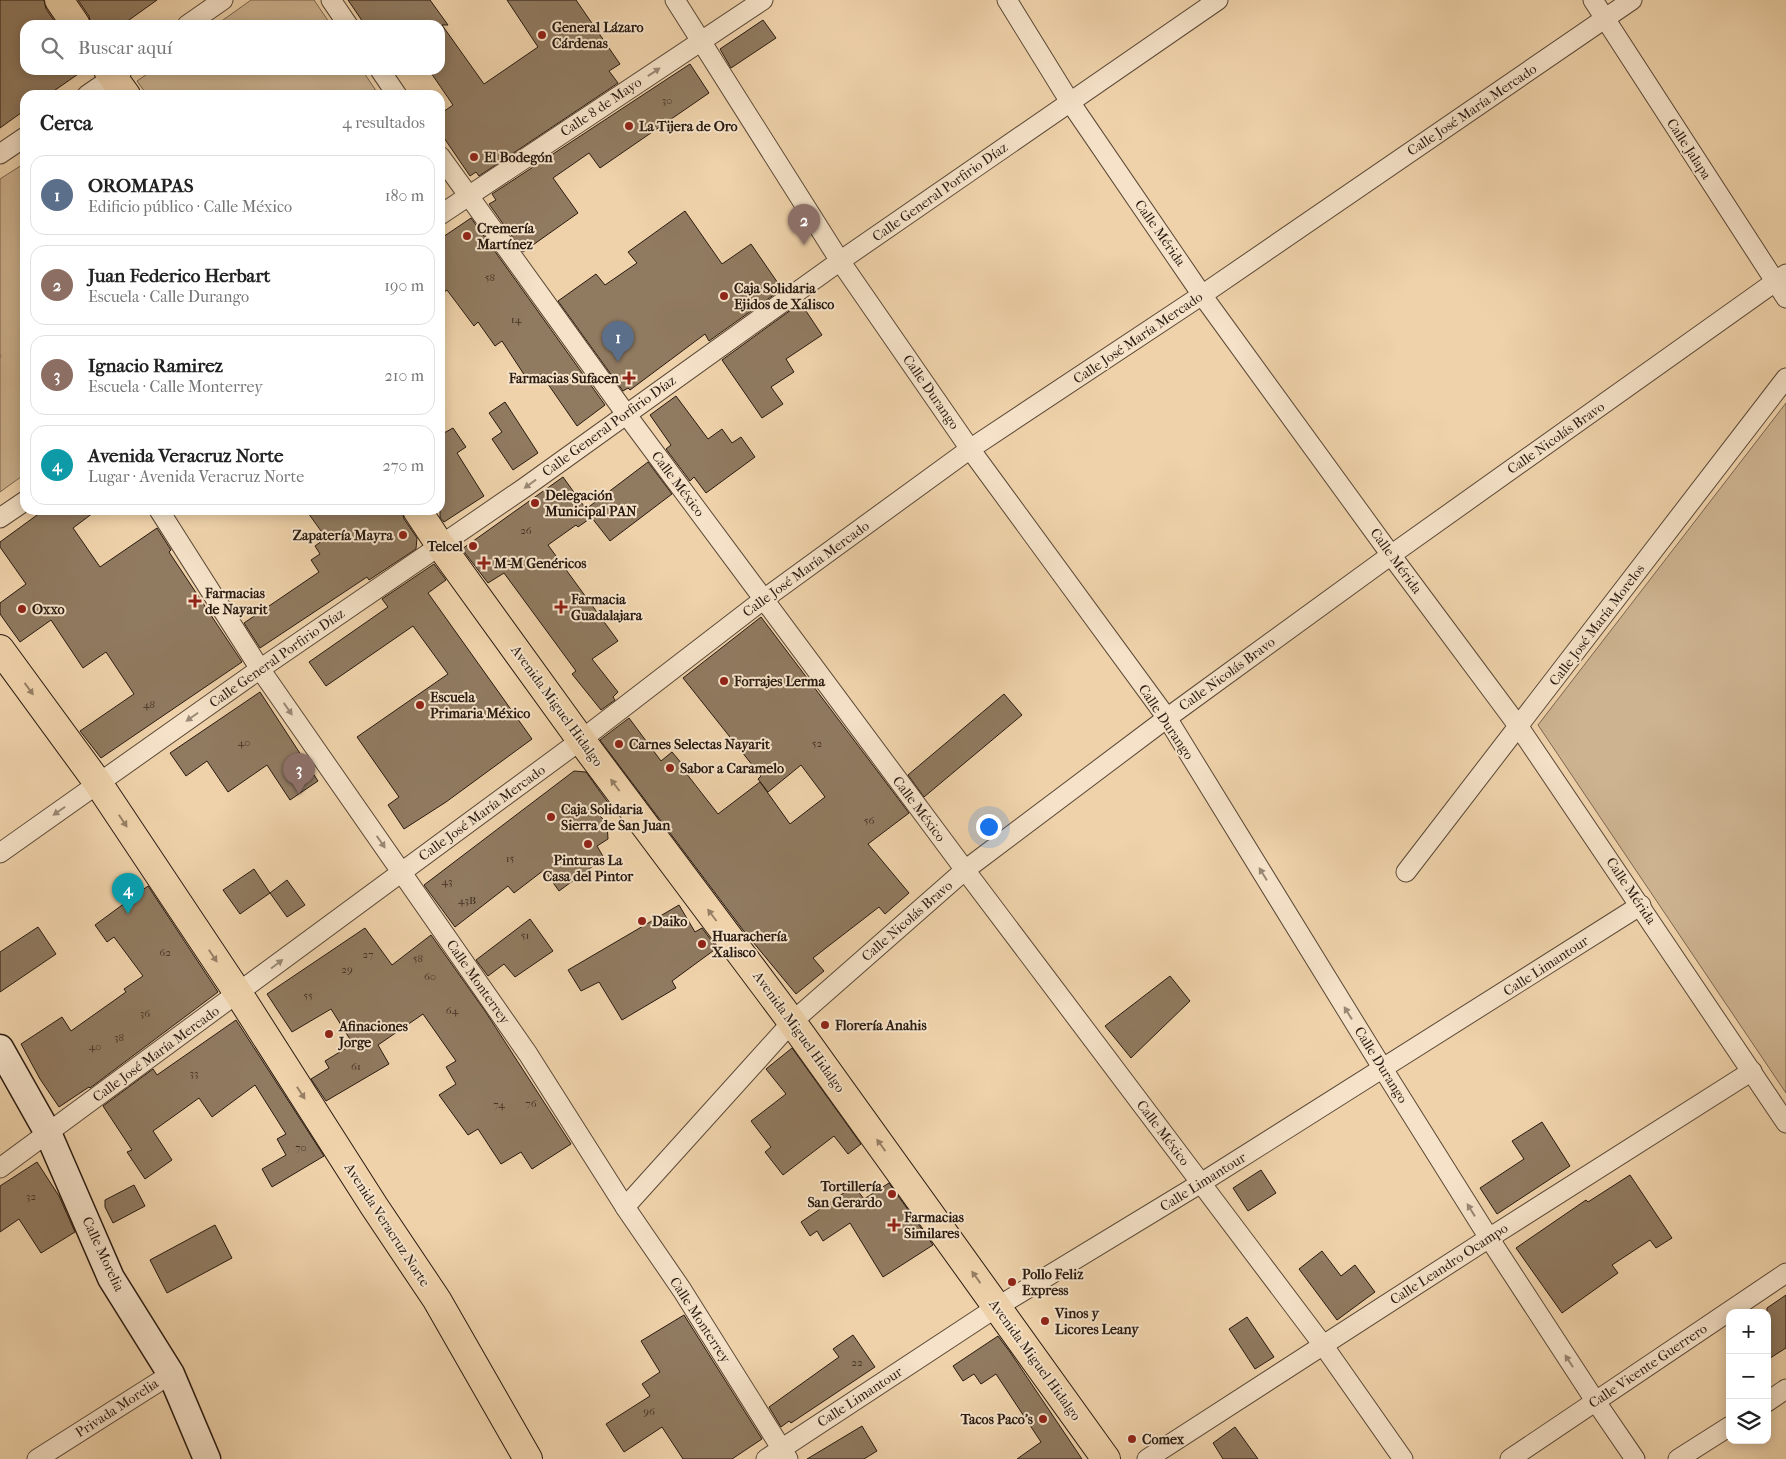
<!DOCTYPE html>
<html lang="es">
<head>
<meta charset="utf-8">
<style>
	body { margin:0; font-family:"IM FELL French Canon",serif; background:#f2f2f2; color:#222 }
	.controls { position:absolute; right:15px; bottom:15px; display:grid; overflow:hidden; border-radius:10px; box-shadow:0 2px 12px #0003 }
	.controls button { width:45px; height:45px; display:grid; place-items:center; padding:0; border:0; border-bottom:1px solid #e0e0e0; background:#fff; color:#222; font:25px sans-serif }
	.you { position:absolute; left:988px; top:826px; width:18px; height:18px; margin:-12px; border:4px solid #fff; border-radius:50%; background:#1a73e8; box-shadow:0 0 0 8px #1a73e833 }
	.badge { display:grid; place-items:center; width:32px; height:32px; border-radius:50%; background:#111827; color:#fff; font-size:16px; font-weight:700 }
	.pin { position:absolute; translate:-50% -41px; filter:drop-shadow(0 1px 2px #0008) }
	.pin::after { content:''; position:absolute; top:26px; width:18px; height:15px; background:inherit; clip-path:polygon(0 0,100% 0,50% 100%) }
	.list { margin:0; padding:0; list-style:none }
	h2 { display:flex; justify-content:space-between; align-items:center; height:65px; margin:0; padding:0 20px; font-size:21px }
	h2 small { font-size:16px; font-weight:400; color:#767676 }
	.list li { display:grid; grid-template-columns:32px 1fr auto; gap:15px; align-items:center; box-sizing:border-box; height:80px; margin:0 10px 10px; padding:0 10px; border:1px solid #e0e0e0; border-radius:15px }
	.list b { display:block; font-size:19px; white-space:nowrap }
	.list p { margin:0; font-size:16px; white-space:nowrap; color:#767676 }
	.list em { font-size:16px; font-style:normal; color:#767676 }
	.icon { flex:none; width:28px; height:28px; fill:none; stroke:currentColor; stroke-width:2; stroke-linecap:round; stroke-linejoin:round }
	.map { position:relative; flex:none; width:1786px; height:1459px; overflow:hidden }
	.search { position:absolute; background:#fff; box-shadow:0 2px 12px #0003; left:20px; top:20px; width:425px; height:55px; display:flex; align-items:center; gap:12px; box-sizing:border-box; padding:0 18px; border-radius:15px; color:#767676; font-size:19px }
	.panel { position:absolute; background:#fff; box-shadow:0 2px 12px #0003; left:20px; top:90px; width:425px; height:425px; border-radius:15px }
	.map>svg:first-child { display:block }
</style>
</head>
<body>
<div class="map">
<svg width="1786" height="1459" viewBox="0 0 1786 1459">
	<rect width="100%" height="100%" fill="#efd2aa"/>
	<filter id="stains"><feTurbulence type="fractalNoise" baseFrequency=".004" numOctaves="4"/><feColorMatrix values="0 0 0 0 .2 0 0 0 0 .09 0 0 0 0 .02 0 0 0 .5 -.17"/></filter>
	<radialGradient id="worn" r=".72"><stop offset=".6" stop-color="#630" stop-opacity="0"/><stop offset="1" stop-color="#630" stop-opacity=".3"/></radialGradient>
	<g fill="#cdb390" stroke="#7b6650">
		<polygon points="251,0 314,0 331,25 216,25"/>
		<polygon points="153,70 362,70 379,95 147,95 137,81"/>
		<polygon points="25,163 25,474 0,492 0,358 1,356 0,354 0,179"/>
		<polygon points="1786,403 1786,1093 1538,725"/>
	</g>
	<g fill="#907a60" stroke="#291a10">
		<polygon points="0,0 44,0 46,9 57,25 25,25 25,70 84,70 48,95 25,95 25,110 0,128"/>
		<polygon points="78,0 157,0 122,25 91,25 89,16"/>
		<polygon points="348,0 430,0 448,25 442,25 484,84 538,47 507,0 576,0 620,64 609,71 618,83 479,176 476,172 470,176 440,132 440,114 453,105 429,70 440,70 440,25 365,25"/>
		<polygon points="763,20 776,38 731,68 720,49"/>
		<polygon points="690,64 709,93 600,168 589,153 553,178 578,213 523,252 489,204 496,200 492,194"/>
		<polygon points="685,211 722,264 751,244 782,289 709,341 705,334 630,390 628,388 623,391 558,301 596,274 605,285 637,263 628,252"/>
		<polygon points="471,218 605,405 577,426 541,374 529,382 502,341 495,346 478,322 474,326 447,290 440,295 440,239"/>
		<polygon points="802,305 822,335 786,359 794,372 771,387 783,404 762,418 722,360 795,307 797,309"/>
		<polygon points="676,396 708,439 722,429 732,443 741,437 755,457 706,493 694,477 690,481 666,449 671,445 650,415"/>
		<polygon points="505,402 538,453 513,470 492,439 502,432 489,413"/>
		<polygon points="440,427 444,433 453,428 466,447 457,453 484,496 444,522 440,517"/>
		<polygon points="648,462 672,494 610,541 588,513 592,517 578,527 576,525 548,545 618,641 592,659 618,692 613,697 615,700 601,710 572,674 576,671 504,573 488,583 462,549 563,477 586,509"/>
		<polygon points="44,510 97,510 73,528 100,567 157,528 171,550 169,552 242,662 101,758 80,731 134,694 106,652 83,668 51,620 20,642 0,614 0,603 26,584 0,547 0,542"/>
		<polygon points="306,510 402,510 404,519 417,538 416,549 369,580 367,577 260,648 244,623 319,572 311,560 320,554 315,546 326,538"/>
		<polygon points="434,564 446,580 428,593 532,739 446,802 404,829 388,805 399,797 357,737 448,674 413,626 326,686 309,662 388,607 382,599"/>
		<polygon points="761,617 909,813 868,844 909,893 885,914 879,907 813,958 824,971 796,994 743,930 600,740 629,718 661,761 672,752 688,771 686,773 718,814 760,782 790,824 825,797 801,765 768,792 758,779 761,776 683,678"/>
		<polygon points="260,692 318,781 290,800 267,765 228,792 207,761 186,776 170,753"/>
		<polygon points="1004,694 1022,715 924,797 908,775"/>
		<polygon points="574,771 586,772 609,804 597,813 607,823 608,839 597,846 604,858 559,891 544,870 514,893 508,886 455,927 424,885"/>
		<polygon points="254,869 270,893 240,914 223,890"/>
		<polygon points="287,880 305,905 287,917 270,893"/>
		<polygon points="148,886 218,992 90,1088 89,1087 59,1107 40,1079 21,1044 62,1017 71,1031 126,992 124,989 143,976 114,937 107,942 95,925"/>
		<polygon points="679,905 695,932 702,928 717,948 672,981 676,988 622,1020 599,982 581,991 568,970"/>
		<polygon points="530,919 553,951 515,977 504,964 488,976 476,960"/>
		<polygon points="38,927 56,954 0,992 0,952"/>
		<polygon points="365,928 392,965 431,935 485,1011 571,1144 532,1169 521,1152 501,1164 478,1129 468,1135 439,1095 456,1084 446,1067 456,1061 423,1014 378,1045 389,1064 326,1101 311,1079 329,1068 325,1061 353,1044 331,1009 292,1032 267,994"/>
		<polygon points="1170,976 1190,1001 1131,1058 1105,1026"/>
		<polygon points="236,1020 324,1156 272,1187 262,1169 286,1155 277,1139 286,1134 255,1085 212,1117 199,1098 153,1131 172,1160 145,1179 127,1152 132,1150 103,1106 153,1069 157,1075"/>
		<polygon points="792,1048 861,1144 848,1154 834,1136 783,1175 765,1152 771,1147 751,1121 786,1094 766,1069"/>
		<polygon points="1542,1122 1570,1166 1497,1214 1480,1188 1524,1159 1512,1141"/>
		<polygon points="37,1162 59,1196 75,1232 41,1253 19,1219 0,1232 0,1186"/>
		<polygon points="1261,1170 1276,1193 1248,1211 1233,1188"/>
		<polygon points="1630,1175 1672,1238 1656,1248 1650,1240 1612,1265 1618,1273 1562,1313 1516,1248 1586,1200 1588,1202"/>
		<polygon points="889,1183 933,1245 883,1277 850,1223 823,1241 817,1231 810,1236 801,1222 854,1186 864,1199"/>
		<polygon points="134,1185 145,1206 113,1223 105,1207 105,1200"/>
		<polygon points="215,1225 232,1258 167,1293 150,1260"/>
		<polygon points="1322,1251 1341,1276 1355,1265 1375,1292 1337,1320 1299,1269"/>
		<polygon points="1786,1295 1786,1348 1767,1360 1767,1308"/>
		<polygon points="684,1315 762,1439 732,1459 683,1459 662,1427 624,1452 606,1424 650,1396 642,1384 660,1372 641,1341"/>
		<polygon points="1247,1317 1274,1357 1255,1369 1229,1329"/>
		<polygon points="853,1335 875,1367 791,1423 789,1421 781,1427 769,1407 839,1357 833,1349"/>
		<polygon points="998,1336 1010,1352 1082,1459 1017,1459 1041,1442 996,1374 981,1384 974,1374 963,1381 953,1366"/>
		<polygon points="862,1426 877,1451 864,1459 807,1459"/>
		<polygon points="1235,1427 1258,1459 1223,1459 1213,1443"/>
	</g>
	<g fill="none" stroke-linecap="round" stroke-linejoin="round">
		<defs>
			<g id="street">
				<polyline points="331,0 348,25"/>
				<polyline points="675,0 840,261 970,449 1167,718 1383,1069 1489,1238 1596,1402 1635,1459"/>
				<polyline points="1007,0 1070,102 1202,295 1391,555 1519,727 1786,1123"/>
				<polyline points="1593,0 1786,298"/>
				<polyline points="187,25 223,0"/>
				<polyline points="380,70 397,95"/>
				<polyline points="87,95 122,71"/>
				<polyline points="0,154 25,137"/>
				<polyline points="440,156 626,414 965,870 1323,1345 1403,1459"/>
				<polyline points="440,215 763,0"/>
				<polyline points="159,510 260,669 528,1054 625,1207 682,1290 788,1459"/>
				<polyline points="0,518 25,501"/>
				<polyline points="0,853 260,669 524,488 840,261 1218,0"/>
				<polyline points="1406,872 1786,378"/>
				<polyline points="0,1168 581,740 764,599 970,449 1202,295 1632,0"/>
				<polyline points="625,1207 792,1022 965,870 1167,718 1391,555 1786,274"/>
				<polyline points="1767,1402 1786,1389"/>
				<polyline points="37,1459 171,1374"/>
				<polyline points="766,1459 997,1307 1201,1183 1641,905"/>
				<polyline points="1147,1459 1489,1238 1752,1071"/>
				<polyline points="1510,1459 1786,1273"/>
				<polyline points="1678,1459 1730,1426"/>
			</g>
			<polyline id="secondary" points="0,1048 48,1133 111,1278 171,1374 207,1459"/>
			<g id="highway">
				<polyline points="59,0 76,25"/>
				<polyline points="108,70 126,95"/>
				<polyline points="417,510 440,545 581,740 792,1022 1106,1459"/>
				<polyline points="0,649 98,783 238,993 374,1206 437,1300 528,1459"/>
			</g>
		</defs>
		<use href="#street" stroke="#5a4836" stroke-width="21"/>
		<use href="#secondary" stroke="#291a10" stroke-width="29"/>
		<use href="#highway" stroke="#291a10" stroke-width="30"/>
		<use href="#street" stroke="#f5e2c8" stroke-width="19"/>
		<use href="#secondary" stroke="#f5e2c8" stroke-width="26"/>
		<use href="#highway" stroke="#efd2aa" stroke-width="28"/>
	</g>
	<defs><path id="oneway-solid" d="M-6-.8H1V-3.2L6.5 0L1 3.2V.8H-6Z" transform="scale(1.25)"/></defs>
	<g fill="#998875">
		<use href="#oneway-solid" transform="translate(654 72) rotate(-34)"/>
		<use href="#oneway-solid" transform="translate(530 484) rotate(144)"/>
		<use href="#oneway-solid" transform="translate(288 709) rotate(55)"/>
		<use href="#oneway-solid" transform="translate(192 717) rotate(145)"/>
		<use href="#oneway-solid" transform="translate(59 811) rotate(145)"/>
		<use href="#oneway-solid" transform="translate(381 842) rotate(55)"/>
		<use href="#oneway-solid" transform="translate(1263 874) rotate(-122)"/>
		<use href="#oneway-solid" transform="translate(277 964) rotate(-37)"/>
		<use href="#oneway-solid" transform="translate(1348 1013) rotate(-122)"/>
		<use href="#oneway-solid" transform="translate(1471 1210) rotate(-122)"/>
		<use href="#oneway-solid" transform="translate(1569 1361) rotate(-123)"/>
	</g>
	<g fill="#967f65">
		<use href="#oneway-solid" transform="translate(29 689) rotate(54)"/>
		<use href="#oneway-solid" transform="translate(615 785) rotate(-127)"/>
		<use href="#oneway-solid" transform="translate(123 821) rotate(56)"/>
		<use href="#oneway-solid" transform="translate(712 915) rotate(-127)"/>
		<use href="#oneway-solid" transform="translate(213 956) rotate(56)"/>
		<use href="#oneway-solid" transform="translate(301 1093) rotate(57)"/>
		<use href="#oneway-solid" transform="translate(881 1145) rotate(-126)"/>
		<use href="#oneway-solid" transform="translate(976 1277) rotate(-126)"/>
	</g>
	<g fill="#8f2418" stroke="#f5e2c8" stroke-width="2">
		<circle cx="542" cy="35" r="5"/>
		<circle cx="629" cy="126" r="5"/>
		<circle cx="474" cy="157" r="5"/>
		<circle cx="467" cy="236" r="5"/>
		<circle cx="724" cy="296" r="5"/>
		<path d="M626.5 370.5h5v5h5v5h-5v5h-5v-5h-5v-5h5z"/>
		<circle cx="535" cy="503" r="5"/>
		<circle cx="403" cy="535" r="5"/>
		<circle cx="473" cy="546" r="5"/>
		<path d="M481.5 555.5h5v5h5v5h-5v5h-5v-5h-5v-5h5z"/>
		<path d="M192.5 593.5h5v5h5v5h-5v5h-5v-5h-5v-5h5z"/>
		<path d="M558.5 599.5h5v5h5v5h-5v5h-5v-5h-5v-5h5z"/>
		<circle cx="22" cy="609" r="5"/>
		<circle cx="724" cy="681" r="5"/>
		<circle cx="420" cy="705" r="5"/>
		<circle cx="619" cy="744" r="5"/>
		<circle cx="670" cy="768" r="5"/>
		<circle cx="551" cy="817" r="5"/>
		<circle cx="588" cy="844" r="5"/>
		<circle cx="642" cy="921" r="5"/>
		<circle cx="702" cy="944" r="5"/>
		<circle cx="825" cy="1025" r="5"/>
		<circle cx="329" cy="1034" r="5"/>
		<circle cx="892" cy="1194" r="5"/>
		<path d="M891.5 1217.5h5v5h5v5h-5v5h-5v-5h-5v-5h5z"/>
		<circle cx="1012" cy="1282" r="5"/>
		<circle cx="1045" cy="1321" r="5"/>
		<circle cx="1043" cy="1419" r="5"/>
		<circle cx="1132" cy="1439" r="5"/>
	</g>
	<g text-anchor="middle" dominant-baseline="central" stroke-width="4" stroke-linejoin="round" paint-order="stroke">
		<g font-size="11" fill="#433224">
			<text x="667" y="100">30</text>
			<text x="490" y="277">58</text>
			<text x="516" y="319">14</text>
			<text x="526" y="530">26</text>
			<text x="149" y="704">48</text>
			<text x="244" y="742">40</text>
			<text x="817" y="743">52</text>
			<text x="869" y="820">56</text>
			<text x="510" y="858">15</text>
			<text x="447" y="881">43</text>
			<text x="467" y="900">43B</text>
			<text x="525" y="935">51</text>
			<text x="165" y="952">62</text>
			<text x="368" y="954">27</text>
			<text x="418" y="958">58</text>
			<text x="347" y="969">29</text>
			<text x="430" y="976">60</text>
			<text x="308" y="995">55</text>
			<text x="452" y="1010">64</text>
			<text x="145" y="1013">36</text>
			<text x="119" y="1037">38</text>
			<text x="95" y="1046">40</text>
			<text x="356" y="1066">61</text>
			<text x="194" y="1073">33</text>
			<text x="531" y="1103">76</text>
			<text x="499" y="1104">74</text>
			<text x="301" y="1147">70</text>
			<text x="31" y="1196">32</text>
			<text x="857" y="1362">22</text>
			<text x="649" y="1411">96</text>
		</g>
		<g font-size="14" font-weight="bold" fill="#291a10" stroke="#f5e2c8" text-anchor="start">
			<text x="552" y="27">General Lázaro<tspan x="552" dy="16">Cárdenas</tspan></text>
			<text x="639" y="126">La Tijera de Oro</text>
			<text x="484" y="157">El Bodegón</text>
			<text x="477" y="228">Cremería<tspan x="477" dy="16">Martínez</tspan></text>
			<text x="734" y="288">Caja Solidaria<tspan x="734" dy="16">Ejidos de Xalisco</tspan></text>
			<text x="619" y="378" text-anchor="end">Farmacias Sufacen</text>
			<text x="545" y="495">Delegación<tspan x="545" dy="16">Municipal PAN</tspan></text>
			<text x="393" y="535" text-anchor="end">Zapatería Mayra</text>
			<text x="463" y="546" text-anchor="end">Telcel</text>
			<text x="494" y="563">M-M Genéricos</text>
			<text x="205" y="593">Farmacias<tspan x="205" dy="16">de Nayarit</tspan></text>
			<text x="571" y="599">Farmacia<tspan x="571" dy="16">Guadalajara</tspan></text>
			<text x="32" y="609">Oxxo</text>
			<text x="734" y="681">Forrajes Lerma</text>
			<text x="430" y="697">Escuela<tspan x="430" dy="16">Primaria México</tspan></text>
			<text x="629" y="744">Carnes Selectas Nayarit</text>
			<text x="680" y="768">Sabor a Caramelo</text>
			<text x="561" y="809">Caja Solidaria<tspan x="561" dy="16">Sierra de San Juan</tspan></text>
			<text x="588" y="860" text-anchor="middle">Pinturas La<tspan x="588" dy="16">Casa del Pintor</tspan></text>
			<text x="652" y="921">Daiko</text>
			<text x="712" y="936">Huarachería<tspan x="712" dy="16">Xalisco</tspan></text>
			<text x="835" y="1025">Florería Anahis</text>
			<text x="339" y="1026">Afinaciones<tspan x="339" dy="16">Jorge</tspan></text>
			<text x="882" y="1186" text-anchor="end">Tortillería<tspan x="882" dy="16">San Gerardo</tspan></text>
			<text x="904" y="1217">Farmacias<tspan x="904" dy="16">Similares</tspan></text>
			<text x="1022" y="1274">Pollo Feliz<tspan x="1022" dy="16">Express</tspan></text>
			<text x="1055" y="1313">Vinos y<tspan x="1055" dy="16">Licores Leany</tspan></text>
			<text x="1033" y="1419" text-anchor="end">Tacos Paco's</text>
			<text x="1142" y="1439">Comex</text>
		</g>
		<g font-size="14" fill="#291a10" stroke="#f5e2c8">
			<text transform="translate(601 107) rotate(-34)">Calle 8 de Mayo</text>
			<text transform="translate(1472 110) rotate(-34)">Calle José María Mercado</text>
			<text transform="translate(1689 149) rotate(57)">Calle Jalapa</text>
			<text transform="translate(940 192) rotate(-35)">Calle General Porfirio Díaz</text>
			<text transform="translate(1160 233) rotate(55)">Calle Mérida</text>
			<text transform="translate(1138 338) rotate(-34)">Calle José María Mercado</text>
			<text transform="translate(931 392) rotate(55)">Calle Durango</text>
			<text transform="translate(609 426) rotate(-36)">Calle General Porfirio Díaz</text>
			<text transform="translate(1556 438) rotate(-35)">Calle Nicolás Bravo</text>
			<text transform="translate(678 484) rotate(53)">Calle México</text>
			<text transform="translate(1396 561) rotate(54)">Calle Mérida</text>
			<text transform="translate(806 569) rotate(-36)">Calle José María Mercado</text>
			<text transform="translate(1597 625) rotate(-53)">Calle José María Morelos</text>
			<text transform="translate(277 658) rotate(-35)">Calle General Porfirio Díaz</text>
			<text transform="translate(1227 674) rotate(-36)">Calle Nicolás Bravo</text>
			<text transform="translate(557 706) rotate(54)">Avenida Miguel Hidalgo</text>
			<text transform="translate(1166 722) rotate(56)">Calle Durango</text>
			<text transform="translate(919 809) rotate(53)">Calle México</text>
			<text transform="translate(482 813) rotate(-36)">Calle José María Mercado</text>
			<text transform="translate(1631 891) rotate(56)">Calle Mérida</text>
			<text transform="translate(907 921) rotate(-41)">Calle Nicolás Bravo</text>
			<text transform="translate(1546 966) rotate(-33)">Calle Limantour</text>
			<text transform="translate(478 982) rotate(55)">Calle Monterrey</text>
			<text transform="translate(799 1032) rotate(54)">Avenida Miguel Hidalgo</text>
			<text transform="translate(156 1054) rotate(-36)">Calle José María Mercado</text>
			<text transform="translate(1381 1065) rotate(58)">Calle Durango</text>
			<text transform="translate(1163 1133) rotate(53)">Calle México</text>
			<text transform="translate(1203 1182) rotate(-32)">Calle Limantour</text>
			<text transform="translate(387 1225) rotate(57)">Avenida Veracruz Norte</text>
			<text transform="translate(103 1254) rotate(65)">Calle Morelia</text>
			<text transform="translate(1449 1264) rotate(-33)">Calle Leandro Ocampo</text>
			<text transform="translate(700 1320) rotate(57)">Calle Monterrey</text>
			<text transform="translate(1035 1360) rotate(54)">Avenida Miguel Hidalgo</text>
			<text transform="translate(1648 1366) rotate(-34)">Calle Vicente Guerrero</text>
			<text transform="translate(860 1397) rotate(-33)">Calle Limantour</text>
			<text transform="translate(117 1408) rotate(-33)">Privada Morelia</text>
		</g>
	</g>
	<rect width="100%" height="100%" filter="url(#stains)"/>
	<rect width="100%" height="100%" fill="url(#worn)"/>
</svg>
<div class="controls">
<button>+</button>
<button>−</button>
<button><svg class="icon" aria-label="layers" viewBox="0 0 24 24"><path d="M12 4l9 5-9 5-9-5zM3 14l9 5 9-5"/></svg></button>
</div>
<div class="you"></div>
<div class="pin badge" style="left:618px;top:362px;background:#5c6f8a">1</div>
<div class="pin badge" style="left:804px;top:245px;background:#8d6e63">2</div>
<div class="pin badge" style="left:299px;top:794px;background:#8d6e63">3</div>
<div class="pin badge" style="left:128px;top:914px;background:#0f9aa8">4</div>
<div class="search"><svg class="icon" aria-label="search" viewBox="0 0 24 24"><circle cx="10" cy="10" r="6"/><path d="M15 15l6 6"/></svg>Buscar aquí</div>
<section class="panel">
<h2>Cerca<small>4 resultados</small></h2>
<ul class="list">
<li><span class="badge" style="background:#5c6f8a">1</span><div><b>OROMAPAS</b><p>Edificio público · Calle México</p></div><em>180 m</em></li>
<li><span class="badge" style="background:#8d6e63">2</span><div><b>Juan Federico Herbart</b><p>Escuela · Calle Durango</p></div><em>190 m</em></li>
<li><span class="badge" style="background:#8d6e63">3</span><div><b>Ignacio Ramirez</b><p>Escuela · Calle Monterrey</p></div><em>210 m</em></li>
<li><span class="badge" style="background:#0f9aa8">4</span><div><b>Avenida Veracruz Norte</b><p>Lugar · Avenida Veracruz Norte</p></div><em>270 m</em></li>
</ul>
</section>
</div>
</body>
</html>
